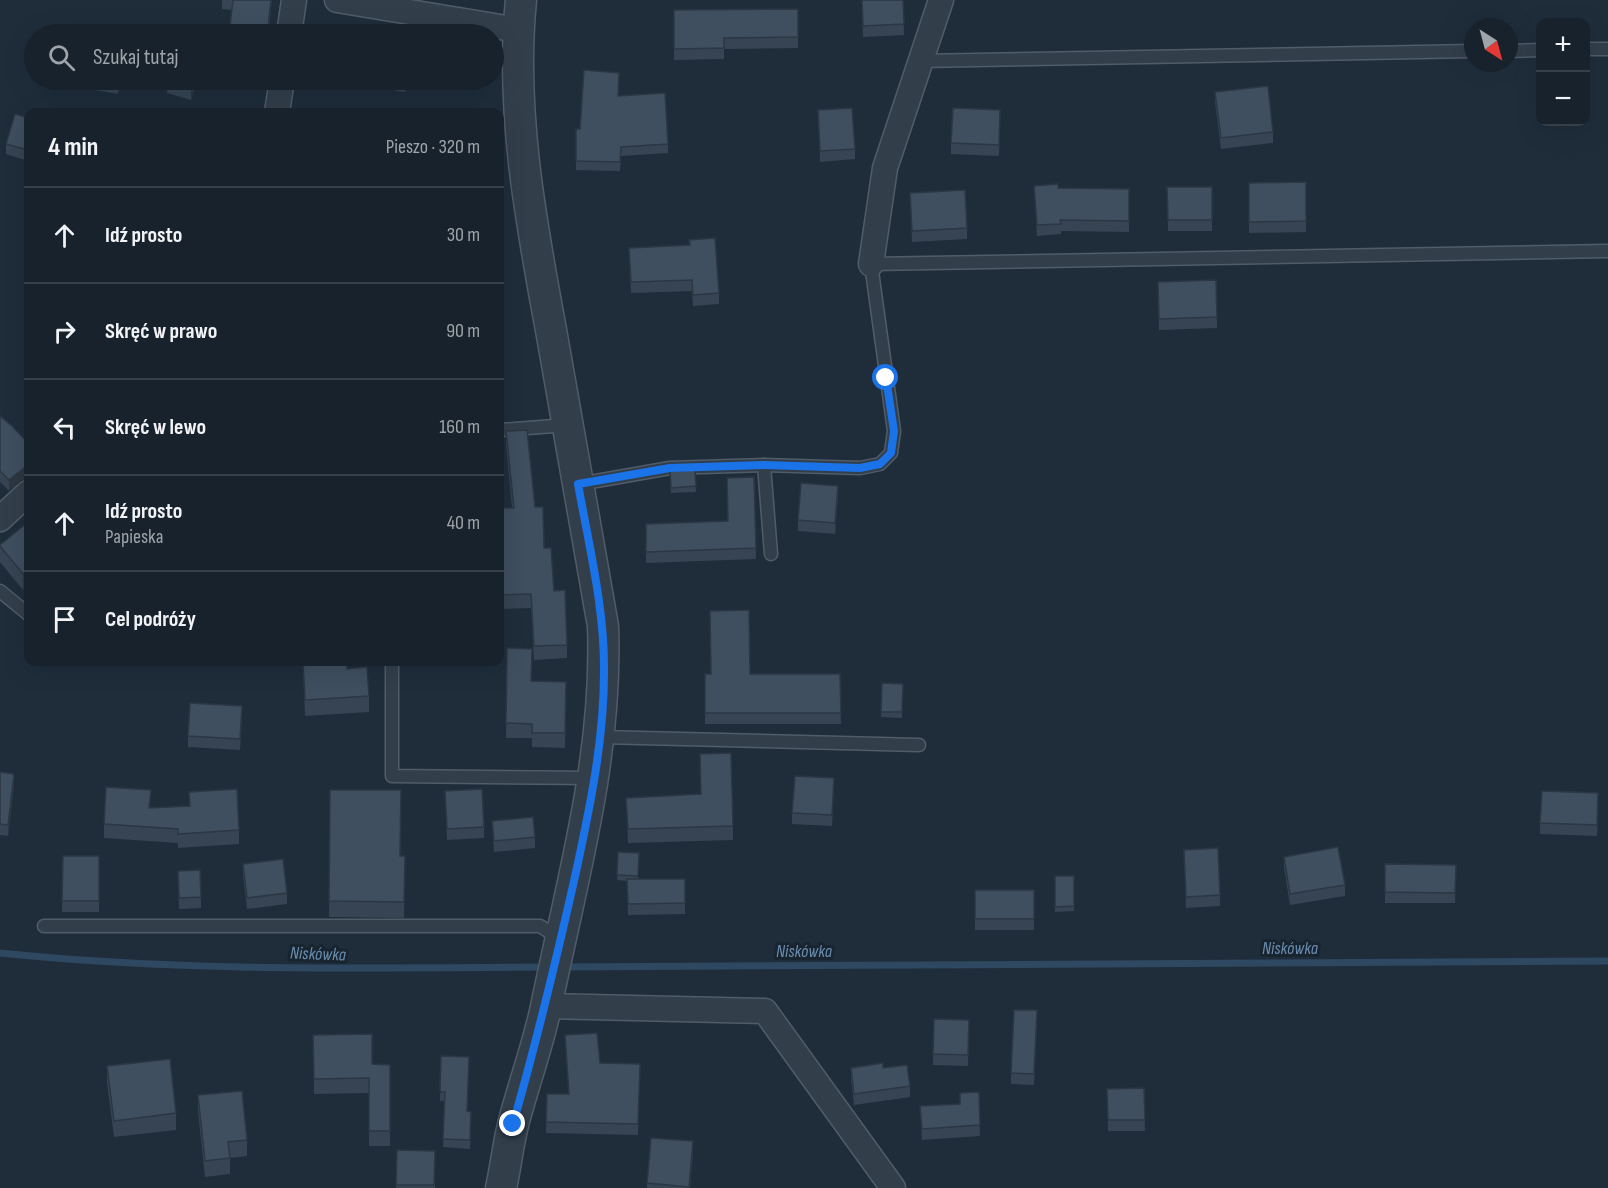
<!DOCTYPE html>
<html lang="pl">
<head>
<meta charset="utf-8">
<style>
	body { margin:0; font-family:"Sofia Sans Condensed",sans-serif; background:#242f38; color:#f1f3f6 }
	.controls { position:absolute; right:18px; top:18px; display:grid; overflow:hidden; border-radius:12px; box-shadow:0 6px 24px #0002 }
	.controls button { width:54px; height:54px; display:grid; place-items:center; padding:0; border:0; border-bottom:2px solid #363f48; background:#17222c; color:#f1f3f6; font:30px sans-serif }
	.compass { position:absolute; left:1464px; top:18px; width:54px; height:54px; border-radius:50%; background:#17222c; box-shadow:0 6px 24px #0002; rotate:144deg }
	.stop { position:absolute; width:18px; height:18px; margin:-14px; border:4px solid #1a73e8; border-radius:50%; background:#fff }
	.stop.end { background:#1a73e8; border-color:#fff; box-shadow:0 2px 6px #0008 }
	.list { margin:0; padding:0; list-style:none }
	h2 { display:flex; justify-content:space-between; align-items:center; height:78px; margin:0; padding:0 24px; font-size:26px }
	h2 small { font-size:20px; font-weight:400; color:#9ea4a9 }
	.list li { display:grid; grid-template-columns:39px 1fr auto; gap:18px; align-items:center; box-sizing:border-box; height:96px; padding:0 24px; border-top:2px solid #363f48 }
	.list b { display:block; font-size:22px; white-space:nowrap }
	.list p { margin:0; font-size:20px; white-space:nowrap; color:#9ea4a9 }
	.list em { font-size:20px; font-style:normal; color:#9ea4a9 }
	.icon { flex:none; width:33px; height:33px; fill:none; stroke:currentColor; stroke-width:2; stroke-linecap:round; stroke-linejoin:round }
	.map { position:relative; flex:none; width:1608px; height:1188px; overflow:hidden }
	.search { position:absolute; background:#17222c; box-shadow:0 6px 24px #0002; left:24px; top:24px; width:480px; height:66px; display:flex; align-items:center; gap:15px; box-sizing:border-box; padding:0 21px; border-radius:33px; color:#9ea4a9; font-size:22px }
	.panel { position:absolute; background:#17222c; box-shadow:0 6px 24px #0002; left:24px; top:108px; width:480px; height:558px; border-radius:12px }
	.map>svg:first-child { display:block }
</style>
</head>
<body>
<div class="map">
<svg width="1608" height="1188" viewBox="0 0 1608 1188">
	<rect width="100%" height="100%" fill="#1f2d3b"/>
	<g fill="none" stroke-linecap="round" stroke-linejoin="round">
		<g stroke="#2e4862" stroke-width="7">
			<path d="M0,953c182,19 364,15 546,14"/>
			<polyline points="561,967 1608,961"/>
		</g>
		<defs>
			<g id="service">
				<polyline points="1586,49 1608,49"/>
				<polyline points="1509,51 1540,50"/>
				<polyline points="919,61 1473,51"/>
				<polyline points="500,430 567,425"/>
				<polyline points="764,465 771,554"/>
				<polyline points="579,484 670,468 764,465 860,468 880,464 891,453 894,431 871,264 1608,251"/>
				<polyline points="0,591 28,614"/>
				<polyline points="392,662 392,776 593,778"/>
				<polyline points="600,737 919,745"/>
				<polyline points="44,926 540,926 560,939"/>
			</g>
			<g id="minor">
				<polyline points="337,0 518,30"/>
				<polyline points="289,34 294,0"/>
				<polyline points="277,112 282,80"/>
				<polyline points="871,264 885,168 941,0"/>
				<polyline points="0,519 28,493"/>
				<polyline points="546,1006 765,1011 893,1188"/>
			</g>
			<path id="tertiary" d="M501,1188c5,-22 7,-45 13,-67 10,-38 24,-76 32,-114 26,-127 62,-251 57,-381 -18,-99 -34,-198 -52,-296 -20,-107 -41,-221 -30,-330"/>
		</defs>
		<use href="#service" stroke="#505c68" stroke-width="15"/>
		<use href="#minor" stroke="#505c68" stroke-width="27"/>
		<use href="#tertiary" stroke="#505c68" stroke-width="33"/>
		<use href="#service" stroke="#323f4b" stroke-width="12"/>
		<use href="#minor" stroke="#323f4b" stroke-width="24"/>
		<use href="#tertiary" stroke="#323f4b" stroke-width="30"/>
	</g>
	<g fill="#364453">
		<polygon points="222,0 272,0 269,28 273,34 232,10 222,9"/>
		<polygon points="862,0 903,0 904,35 863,37"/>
		<polygon points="798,9 798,48 724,49 724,59 674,60 674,10"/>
		<polygon points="95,80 120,80 118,94 95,90"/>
		<polygon points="168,80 197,80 191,100 167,93"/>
		<polygon points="356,80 407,80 405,92 356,84"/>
		<polygon points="619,82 618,96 668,144 668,153 621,156 620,171 576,170 576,129 580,129"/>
		<polygon points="1215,92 1273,132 1273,143 1221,149 1215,103"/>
		<polygon points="818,110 855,149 855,159 820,162"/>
		<polygon points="28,118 28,161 6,154 6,144"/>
		<polygon points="1000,121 999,156 951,154 951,143"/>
		<polygon points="1306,182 1306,232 1249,233 1249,183"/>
		<polygon points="1034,186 1058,188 1129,189 1129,232 1061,231 1061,234 1037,236"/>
		<polygon points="1167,187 1212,187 1212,231 1168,231"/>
		<polygon points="910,193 967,228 967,239 912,242"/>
		<polygon points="629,248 719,293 719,304 693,306 692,291 631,293"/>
		<polygon points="1216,280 1217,328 1159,330 1158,293"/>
		<polygon points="0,416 28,443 9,491 0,482"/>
		<polygon points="506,431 535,507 554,591 567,645 567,658 534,660 531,608 500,609 500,508 512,508 506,445"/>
		<polygon points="695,470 696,492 671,493 670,471"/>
		<polygon points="754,477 756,559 646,563 646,524 728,521"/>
		<polygon points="838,497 835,534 798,531 798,520"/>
		<polygon points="28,522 23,590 0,562 0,545"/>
		<polygon points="507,648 532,681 566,682 565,748 532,747 532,738 506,738"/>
		<polygon points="303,662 347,669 369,696 369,712 305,716"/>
		<polygon points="705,674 840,674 841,724 705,724"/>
		<polygon points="882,683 903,684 902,718 881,717"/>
		<polygon points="242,717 240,750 188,747 188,736"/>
		<polygon points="0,772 14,785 8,836 0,835"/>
		<polygon points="834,789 832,826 792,824 792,813"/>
		<polygon points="330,790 401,856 405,856 404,918 329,917"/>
		<polygon points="445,791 484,827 484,838 447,840"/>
		<polygon points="189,792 239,830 239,844 178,848 178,843 104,838 104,824 150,808 189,806"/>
		<polygon points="626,798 733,826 733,840 628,843"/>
		<polygon points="1598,804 1597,836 1540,834 1540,823"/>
		<polygon points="492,821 535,837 535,848 494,852"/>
		<polygon points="1184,850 1220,895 1220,906 1186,908"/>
		<polygon points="618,852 639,853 638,879 685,879 685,914 628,915 627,881 617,880"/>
		<polygon points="63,856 99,856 99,912 62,912"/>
		<polygon points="1284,857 1345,885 1345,896 1290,905 1284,868"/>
		<polygon points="243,864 287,893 287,904 247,909 243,875"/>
		<polygon points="1385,864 1456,865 1455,903 1385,903"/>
		<polygon points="178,871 201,897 201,908 179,909"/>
		<polygon points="1055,876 1074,876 1074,911 1055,912"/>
		<rect x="975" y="890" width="59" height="40"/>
		<polygon points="934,1019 969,1020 968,1066 933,1065"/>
		<polygon points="1037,1021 1034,1085 1011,1084 1011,1073"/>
		<polygon points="313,1035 372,1064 390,1065 390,1146 369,1146 369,1093 314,1094"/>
		<polygon points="565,1035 600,1063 640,1064 638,1135 546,1133 547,1094 569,1094"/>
		<polygon points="441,1056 471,1120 470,1149 443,1147 445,1101 440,1101"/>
		<polygon points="107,1066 176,1113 176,1130 114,1137 107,1082"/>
		<polygon points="851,1068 883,1068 910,1086 910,1097 854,1105 851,1079"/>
		<polygon points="1144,1088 1145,1131 1108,1131 1107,1089"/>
		<polygon points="979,1092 980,1136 922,1140 920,1106 960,1104"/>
		<polygon points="198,1095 247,1140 247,1156 230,1158 230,1174 205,1177 198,1111"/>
		<polygon points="397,1150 435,1151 435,1188 396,1188"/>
		<polygon points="693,1152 690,1188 647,1188 647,1183"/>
	</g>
	<g fill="#2c3743">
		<polygon points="271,0 272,0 268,34"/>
		<polygon points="118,80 120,80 118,94"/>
		<polygon points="194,80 197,80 191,100 191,89"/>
		<polygon points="405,80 407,80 405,92"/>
		<polygon points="28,465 28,476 9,491 9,480"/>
		<polygon points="838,486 838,497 835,534 835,523"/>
		<polygon points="28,569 28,585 23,590 23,574"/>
		<polygon points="14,774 14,785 8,836 8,825"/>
		<polygon points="693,1141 693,1152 690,1188 689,1188"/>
	</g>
	<g fill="#3f4f60" stroke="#2c3743" stroke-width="1.5">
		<polygon points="233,0 271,0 268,28 273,28 272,34 229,34"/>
		<polygon points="862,0 903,0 904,24 863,26"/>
		<polygon points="798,9 798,37 724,38 724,48 674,49 674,10"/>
		<polygon points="584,70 619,73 618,96 665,93 668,144 621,147 620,162 576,161 576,129 580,129"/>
		<polygon points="98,80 118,80 118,83"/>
		<polygon points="168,80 194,80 191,89 167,82"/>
		<polygon points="1268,86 1273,132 1221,138 1215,92"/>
		<polygon points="852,108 855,149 820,151 818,110"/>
		<polygon points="953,108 1000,110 999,145 951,143"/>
		<polygon points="15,114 28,118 28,150 6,144"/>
		<polygon points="1306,182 1306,221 1249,222 1249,183"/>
		<polygon points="1058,184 1058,188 1129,189 1129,221 1060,220 1061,224 1037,225 1034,186"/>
		<polygon points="1167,187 1212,187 1212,220 1168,220"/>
		<polygon points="965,190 967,228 912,231 910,193"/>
		<polygon points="715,238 719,293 693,295 692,280 631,282 629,248 690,245 689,240"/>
		<polygon points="1216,280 1217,317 1159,319 1158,282"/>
		<polygon points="0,416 12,426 28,443 28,465 9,480 0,471"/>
		<polygon points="527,430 535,507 543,507 544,548 551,548 554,591 565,590 567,645 534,646 531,594 500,595 500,508 514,508 506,431"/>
		<polygon points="695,470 696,486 671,488 670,471"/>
		<polygon points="754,477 756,548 646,552 646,524 728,521 727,478"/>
		<polygon points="801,483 838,486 835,523 798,520"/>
		<polygon points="28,522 28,569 23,574 0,546 0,545"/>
		<polygon points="749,610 750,674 840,674 841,713 705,713 705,674 711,674 710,611"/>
		<polygon points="507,648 532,649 531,681 566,682 565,733 532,733 532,724 506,723"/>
		<polygon points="303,662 347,662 347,669 367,667 369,696 305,700"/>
		<polygon points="882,683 903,684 902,712 881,712"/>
		<polygon points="190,703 242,706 240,739 188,736"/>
		<polygon points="731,753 733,826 628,829 626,798 701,794 700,754"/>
		<polygon points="0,772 14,774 8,825 0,824"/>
		<polygon points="795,776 834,778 832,815 792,813"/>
		<polygon points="106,787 151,790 149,808 190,806 189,792 237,789 239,830 178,834 178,829 104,824"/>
		<polygon points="482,789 484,827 447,829 445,791"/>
		<polygon points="330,790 401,790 400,856 405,856 404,902 329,901"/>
		<polygon points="1542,791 1598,793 1597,825 1540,823"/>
		<polygon points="533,817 535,837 494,841 492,821"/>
		<polygon points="1338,847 1345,885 1290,894 1284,857"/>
		<polygon points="1218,848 1220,895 1186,897 1184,850"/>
		<polygon points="618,852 639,853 638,876 617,875"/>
		<polygon points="63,856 99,856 99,901 62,901"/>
		<polygon points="283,859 287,893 247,898 243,864"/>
		<polygon points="1385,864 1456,865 1455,893 1385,892"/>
		<polygon points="200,870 201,897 179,898 178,871"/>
		<polygon points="1055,876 1074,876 1074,906 1055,907"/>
		<polygon points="627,879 685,879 685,903 628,904"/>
		<rect x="975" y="890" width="59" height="29"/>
		<polygon points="1014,1010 1037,1010 1034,1074 1011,1073"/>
		<polygon points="934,1019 969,1020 968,1055 933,1054"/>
		<polygon points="597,1033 600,1063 640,1064 638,1124 546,1122 547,1094 569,1094 565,1035"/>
		<polygon points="372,1034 372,1064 390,1065 390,1131 369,1131 369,1078 314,1079 313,1035"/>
		<polygon points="441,1056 469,1057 467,1111 471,1112 470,1140 443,1139 445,1092 440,1092"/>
		<polygon points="170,1059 176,1113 114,1121 107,1066"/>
		<polygon points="883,1063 883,1068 907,1065 910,1086 854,1094 851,1068"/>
		<polygon points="1144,1088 1145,1120 1108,1120 1107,1089"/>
		<polygon points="242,1091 247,1140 228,1142 230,1158 205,1161 198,1095"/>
		<polygon points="979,1092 980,1125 922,1129 920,1106 960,1104 960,1093"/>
		<polygon points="651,1138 693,1141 689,1187 647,1183"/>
		<polygon points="397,1150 435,1151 434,1185 396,1185"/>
	</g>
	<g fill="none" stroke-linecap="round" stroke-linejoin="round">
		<path stroke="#1a73e8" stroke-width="8" d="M513,1124c24,-84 44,-167 63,-252 14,-65 28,-132 28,-199 1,-63 -15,-127 -26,-189l92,-16 94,-3 96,3 20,-4 11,-11 3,-22 -8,-53"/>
	</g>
	<g text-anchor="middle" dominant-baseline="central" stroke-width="6" stroke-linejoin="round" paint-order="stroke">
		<g font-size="18" font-style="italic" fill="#6a8dae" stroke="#18242f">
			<text x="1290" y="948">Niskówka</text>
			<text x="804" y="951">Niskówka</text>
			<text transform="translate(318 954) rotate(2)">Niskówka</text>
		</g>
	</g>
</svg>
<div class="controls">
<button>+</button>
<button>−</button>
</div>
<svg class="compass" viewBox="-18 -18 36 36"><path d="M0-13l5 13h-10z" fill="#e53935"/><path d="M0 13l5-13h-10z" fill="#9ea4a9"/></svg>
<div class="stop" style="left:886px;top:378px"></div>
<div class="stop end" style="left:513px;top:1124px"></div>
<div class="search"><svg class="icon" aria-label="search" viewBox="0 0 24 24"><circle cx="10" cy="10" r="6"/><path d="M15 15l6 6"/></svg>Szukaj tutaj</div>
<section class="panel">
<h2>4 min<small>Pieszo · 320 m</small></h2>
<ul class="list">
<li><svg class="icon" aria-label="ahead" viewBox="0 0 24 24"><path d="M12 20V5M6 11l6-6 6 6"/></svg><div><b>Idź prosto</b></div><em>30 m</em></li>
<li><svg class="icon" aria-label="right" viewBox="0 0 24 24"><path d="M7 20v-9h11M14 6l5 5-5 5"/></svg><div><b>Skręć w prawo</b></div><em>90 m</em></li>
<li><svg class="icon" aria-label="left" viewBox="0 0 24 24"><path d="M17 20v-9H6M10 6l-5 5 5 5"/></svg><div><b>Skręć w lewo</b></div><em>160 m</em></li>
<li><svg class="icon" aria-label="ahead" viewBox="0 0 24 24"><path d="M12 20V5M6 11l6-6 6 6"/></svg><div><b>Idź prosto</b><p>Papieska</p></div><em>40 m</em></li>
<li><svg class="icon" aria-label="arrive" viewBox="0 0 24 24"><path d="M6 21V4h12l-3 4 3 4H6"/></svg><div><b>Cel podróży</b></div></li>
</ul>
</section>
</div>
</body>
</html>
